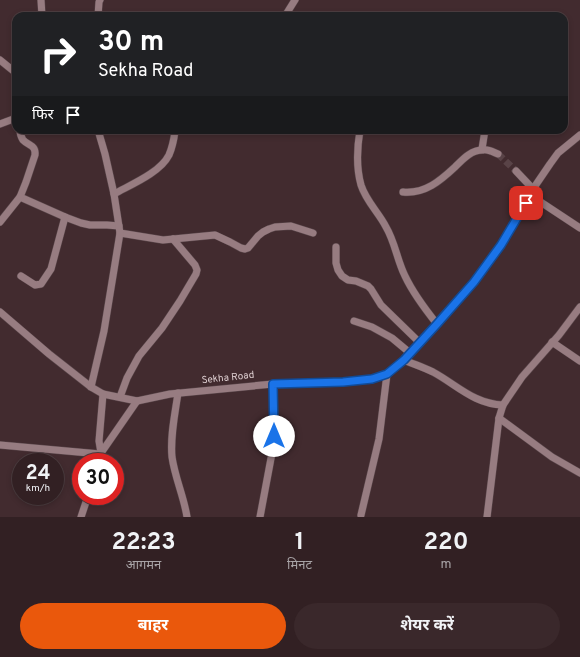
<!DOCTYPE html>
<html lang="hi">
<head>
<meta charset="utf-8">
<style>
	body { margin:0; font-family:Overpass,"Noto Sans Devanagari",sans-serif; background:#3a282b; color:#f1f3f6; height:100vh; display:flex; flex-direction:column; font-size:15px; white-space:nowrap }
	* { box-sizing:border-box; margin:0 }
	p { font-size:13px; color:#a8a3a6 }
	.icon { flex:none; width:22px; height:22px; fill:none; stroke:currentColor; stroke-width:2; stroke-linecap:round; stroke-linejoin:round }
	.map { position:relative; height:517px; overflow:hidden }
	.sheet { display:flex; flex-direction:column; background:#322023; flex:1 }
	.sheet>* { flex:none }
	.banner { position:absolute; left:12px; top:12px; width:556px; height:122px; border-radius:12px; box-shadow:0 2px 6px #0003,0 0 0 1px #4d3e41; background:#202124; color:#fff; overflow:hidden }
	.speed { position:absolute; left:12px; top:453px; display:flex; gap:8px; font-size:20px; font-weight:700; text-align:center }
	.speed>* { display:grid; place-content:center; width:52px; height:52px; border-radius:50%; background:#322023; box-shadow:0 2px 6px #0003,0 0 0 1px #4d3e41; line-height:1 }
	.speed small { font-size:10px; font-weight:400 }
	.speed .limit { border:6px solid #d22; background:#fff; color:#111 }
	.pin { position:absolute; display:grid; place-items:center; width:34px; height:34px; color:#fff; margin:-17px; border-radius:8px; box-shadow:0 2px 6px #0006 }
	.me { position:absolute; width:44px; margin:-22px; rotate:0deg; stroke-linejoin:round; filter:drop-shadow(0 0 3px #0008) }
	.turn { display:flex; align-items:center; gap:14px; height:84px; padding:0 20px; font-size:18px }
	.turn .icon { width:52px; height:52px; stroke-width:2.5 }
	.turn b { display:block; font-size:28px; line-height:34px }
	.then { display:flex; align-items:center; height:38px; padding:0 20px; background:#0003; gap:8px; font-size:15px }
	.eta { display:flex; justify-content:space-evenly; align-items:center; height:68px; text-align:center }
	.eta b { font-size:24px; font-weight:700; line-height:28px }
	.cta { display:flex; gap:8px; margin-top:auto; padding:8px 20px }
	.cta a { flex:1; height:46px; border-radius:24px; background:#ea580c; color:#fff; font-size:16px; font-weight:700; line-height:46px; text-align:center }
	.cta a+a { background:#3a282b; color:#f1f3f6 }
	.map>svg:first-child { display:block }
</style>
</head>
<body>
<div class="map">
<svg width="580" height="517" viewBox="0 0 580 517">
	<rect width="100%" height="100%" fill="#422b2f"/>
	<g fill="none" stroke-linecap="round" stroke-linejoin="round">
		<!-- minor-tunnel -->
		<polyline stroke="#594347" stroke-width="7" stroke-dasharray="7 3.5" stroke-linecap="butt" points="498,154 516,171"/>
		<defs>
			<g id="minor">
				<polyline points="41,0 42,16"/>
				<polyline points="98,16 99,2 100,0"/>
				<polyline points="285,16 295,0"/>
				<polyline points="0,60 16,73"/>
				<polyline points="0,124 16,118"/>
				<path d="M 20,130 C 20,134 21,137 23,140 C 29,146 36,145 35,155 L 26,182 L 20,197 L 65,217 L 81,223 L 90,225 L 107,225 L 119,226"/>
				<path d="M 360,130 C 357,148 356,167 361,185 C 366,201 379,213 386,227 C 395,242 397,260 405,276 C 413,293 425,309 437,324"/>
				<polyline points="482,149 485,130"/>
				<polyline points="516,171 533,189"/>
				<path d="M 403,192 C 425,194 440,181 455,167 C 463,159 471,150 483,150 C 488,149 493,152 498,154"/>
				<path d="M 114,194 C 130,185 160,173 169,155 C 172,148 174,139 175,131 L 177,130"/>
				<polyline points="530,195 580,228"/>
				<polyline points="0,222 20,197"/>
				<polyline points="120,233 163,240 215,235 230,242 241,248 245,249 248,248 258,236 263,232 269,229 275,227 291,226 313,233"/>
				<polyline points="336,247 336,263 338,270 342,276 348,280 356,281 368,286 371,289 381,305 420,343"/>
				<polyline points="21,276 35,285 41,284 51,269 65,217"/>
				<polyline points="0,312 49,354 91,387 103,394 137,401"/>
				<polyline points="354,321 372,327 392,338 410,353"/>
				<polyline points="552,342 580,361"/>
				<path d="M 404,360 C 413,364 423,367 433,372 C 457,385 474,404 503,405"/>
				<polyline points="91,387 104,331 120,233 114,194 105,154 98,130"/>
				<path d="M 178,393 C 175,414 170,436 172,457 C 175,478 184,497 187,517"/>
				<polyline points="120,397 127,378 139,356 162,328 180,301 196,274 197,270 195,265 173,239"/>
				<polyline points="499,418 552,457 580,473"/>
				<polyline points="0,445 100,454"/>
				<polyline points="101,453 99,441 103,394"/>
				<polyline points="98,462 101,453 137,401 170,394 273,384 343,382 372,379 387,374 404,360 437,324 474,282 501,245 522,210 533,189 550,164 558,153 580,135"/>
				<polyline points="361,515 379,439 387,374"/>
				<polyline points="81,517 88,496"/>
				<polyline points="260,517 272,453 274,436 273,384"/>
				<polyline points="487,517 499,418 503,405 522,377 559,335 580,307"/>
			</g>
		</defs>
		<!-- minor casing -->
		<use href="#minor" stroke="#5a474b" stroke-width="8"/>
		<!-- minor -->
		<use href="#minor" stroke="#977c81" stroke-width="7"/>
	</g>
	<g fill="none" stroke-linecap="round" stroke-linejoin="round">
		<defs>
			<polyline id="route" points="274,436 273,384 343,382 372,379 387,374 404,360 437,324 474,282 501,245 526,203"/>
		</defs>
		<!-- route casing -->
		<use href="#route" stroke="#114b97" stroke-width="10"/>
		<!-- route -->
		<use href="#route" stroke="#1a73e8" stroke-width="7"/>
	</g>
	<g text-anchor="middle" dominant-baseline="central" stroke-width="3" stroke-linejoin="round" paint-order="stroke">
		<!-- street labels -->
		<g font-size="10" fill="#dccdcf" stroke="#422b2f">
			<text transform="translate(228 378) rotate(-6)">Sekha Road</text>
		</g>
	</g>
</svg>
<div class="speed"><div>24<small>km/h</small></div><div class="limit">30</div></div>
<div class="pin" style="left:526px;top:203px;background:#d93025"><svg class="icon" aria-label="arrive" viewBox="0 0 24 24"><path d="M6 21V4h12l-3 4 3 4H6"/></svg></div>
<svg class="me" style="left:274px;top:436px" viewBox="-20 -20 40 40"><circle r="19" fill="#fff"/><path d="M0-13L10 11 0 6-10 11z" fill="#1a73e8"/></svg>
<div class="banner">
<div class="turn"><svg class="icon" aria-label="right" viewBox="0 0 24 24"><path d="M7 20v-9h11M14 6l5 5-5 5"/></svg><div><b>30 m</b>Sekha Road</div></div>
<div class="then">फिर<svg class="icon" aria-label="arrive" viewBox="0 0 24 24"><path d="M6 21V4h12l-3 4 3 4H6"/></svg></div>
</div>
</div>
<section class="sheet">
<div class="eta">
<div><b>22:23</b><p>आगमन</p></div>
<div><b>1</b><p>मिनट</p></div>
<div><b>220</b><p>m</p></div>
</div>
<div class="cta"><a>बाहर</a><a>शेयर करें</a></div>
</section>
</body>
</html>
